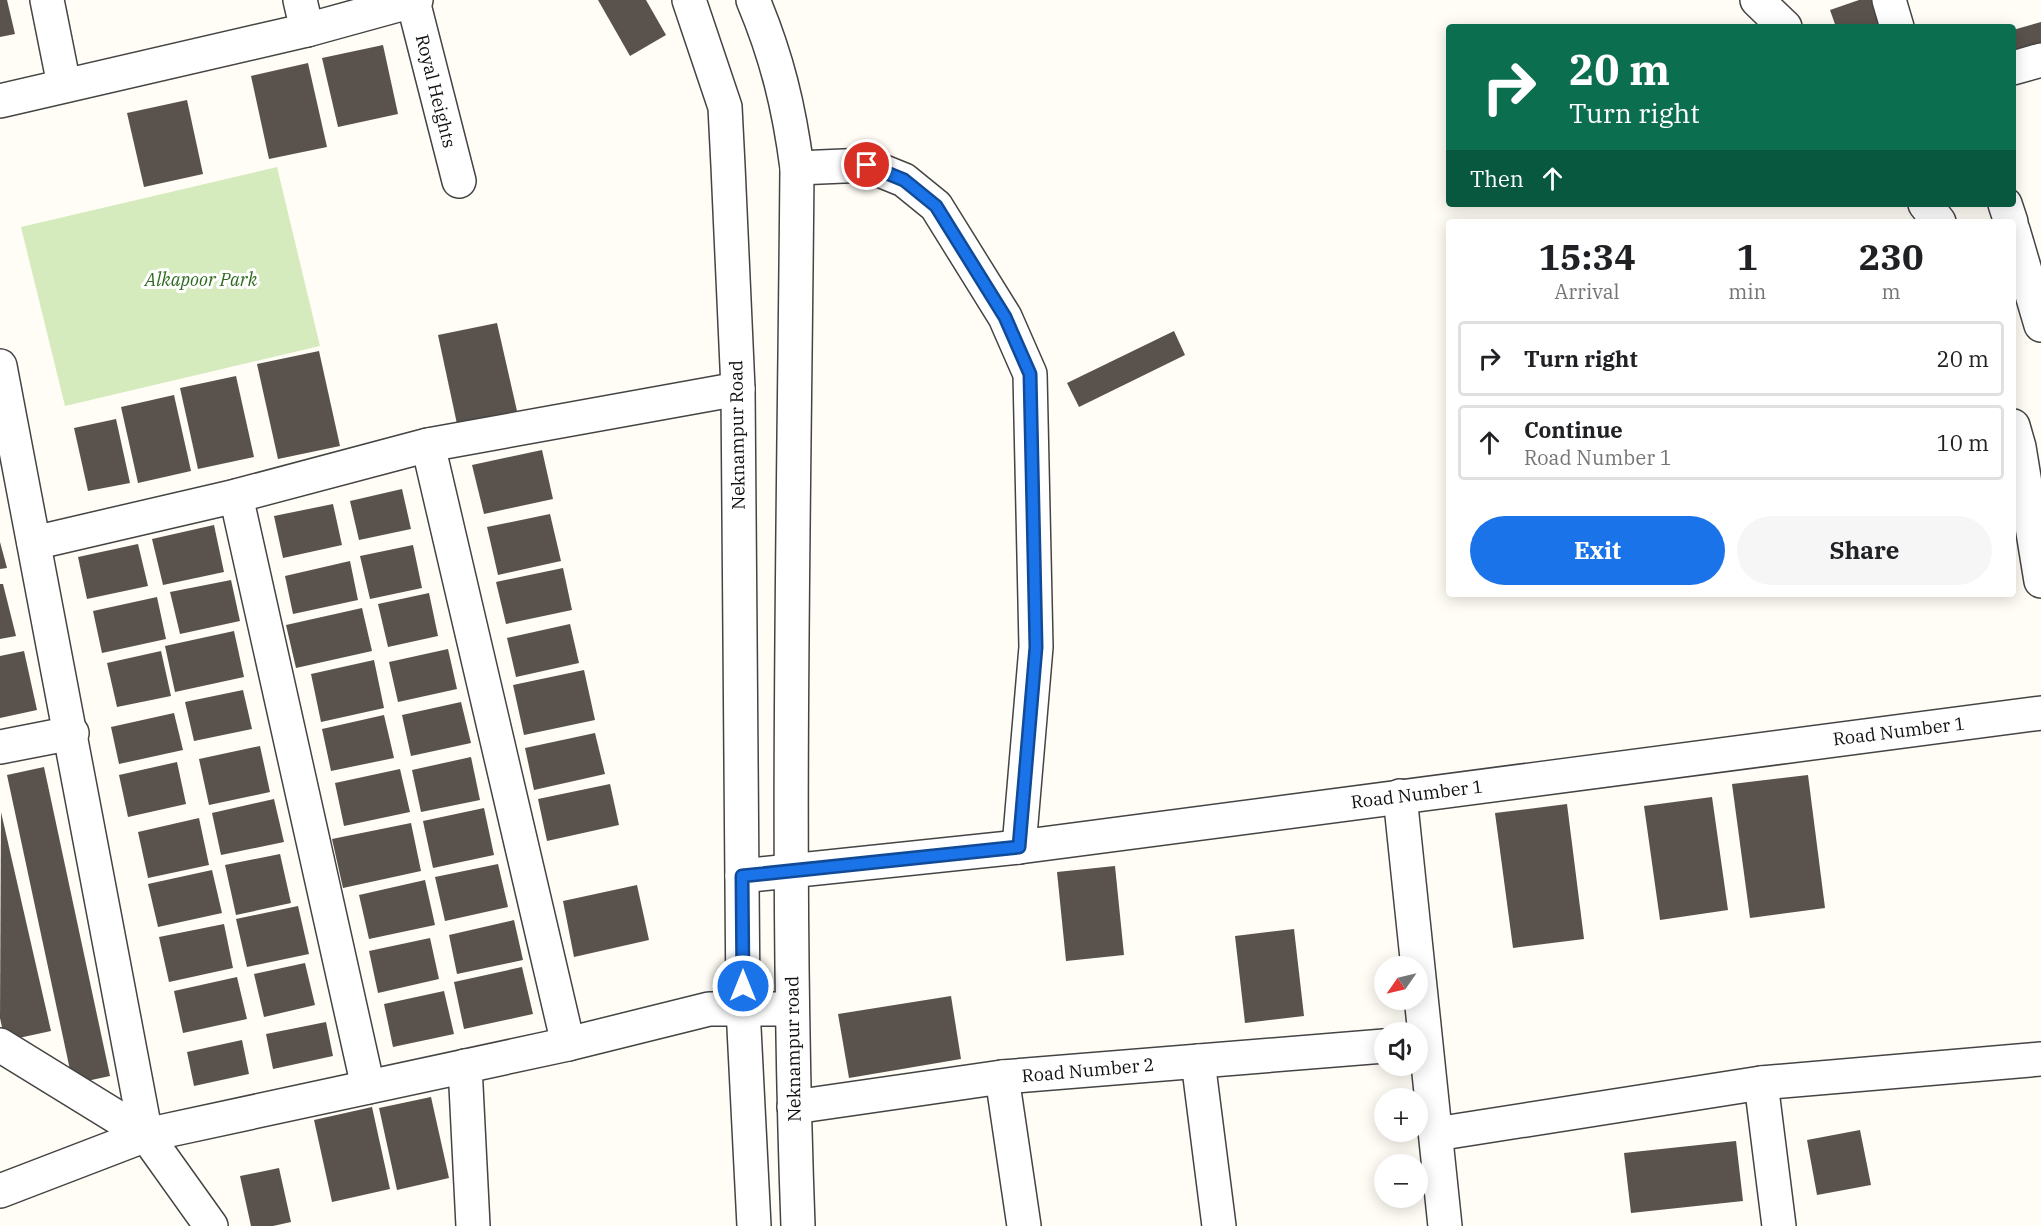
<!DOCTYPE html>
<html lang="en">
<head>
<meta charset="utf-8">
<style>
	body { margin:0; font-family:"IBM Plex Serif",serif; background:#f6f6f6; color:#202124; height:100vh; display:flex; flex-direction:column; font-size:22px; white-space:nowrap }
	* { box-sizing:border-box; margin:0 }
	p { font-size:20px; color:#757577 }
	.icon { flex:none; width:33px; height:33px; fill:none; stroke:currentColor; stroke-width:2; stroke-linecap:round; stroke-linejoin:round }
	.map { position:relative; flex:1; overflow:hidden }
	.drawer { position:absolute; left:1446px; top:219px; width:570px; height:378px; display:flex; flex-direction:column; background:#fff; border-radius:6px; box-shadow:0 3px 15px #0003 }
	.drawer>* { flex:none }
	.top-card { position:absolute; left:1446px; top:24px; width:570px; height:183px; border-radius:6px; box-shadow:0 3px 15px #0003; background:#0b6e4f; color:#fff; overflow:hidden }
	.needle { width:39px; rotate:236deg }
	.fabs { position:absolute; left:1374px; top:956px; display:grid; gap:12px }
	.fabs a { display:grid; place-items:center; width:54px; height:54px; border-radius:50%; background:#fff; box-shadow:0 3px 15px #0003; font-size:30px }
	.pin { position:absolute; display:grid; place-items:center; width:51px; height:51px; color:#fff; margin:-26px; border:3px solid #fff; border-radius:50%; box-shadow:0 2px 6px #0007 }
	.me { position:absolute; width:66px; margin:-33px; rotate:0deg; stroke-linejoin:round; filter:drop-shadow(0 0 4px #0008) }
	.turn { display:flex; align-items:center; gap:21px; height:126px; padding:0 24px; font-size:27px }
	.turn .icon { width:78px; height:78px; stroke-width:2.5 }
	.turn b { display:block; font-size:42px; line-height:51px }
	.then { display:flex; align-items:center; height:57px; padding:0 24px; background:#0003; gap:12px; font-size:22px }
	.eta { display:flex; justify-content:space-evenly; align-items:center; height:102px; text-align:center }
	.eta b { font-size:36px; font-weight:700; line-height:42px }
	.action { display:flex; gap:12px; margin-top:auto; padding:12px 24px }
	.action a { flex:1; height:69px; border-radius:36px; background:#1a73e8; color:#fff; font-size:24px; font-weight:700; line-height:69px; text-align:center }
	.action a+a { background:#f6f6f6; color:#202124 }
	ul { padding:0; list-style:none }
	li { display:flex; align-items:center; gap:18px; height:75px; margin:0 12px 9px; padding:0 12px; border:3px solid #e0e0e0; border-radius:6px }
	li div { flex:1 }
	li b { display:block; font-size:22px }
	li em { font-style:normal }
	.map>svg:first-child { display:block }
</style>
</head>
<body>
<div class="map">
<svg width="2041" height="1226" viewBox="0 0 2041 1226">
	<rect width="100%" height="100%" fill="#fffdf5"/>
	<!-- green -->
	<polygon fill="#d5ebbd" points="277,167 320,346 65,406 21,227"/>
	<!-- building -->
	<g fill="#5a524d">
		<polygon points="0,0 7,0 15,34 0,37"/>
		<polygon points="598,0 646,0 666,35 630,56"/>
		<polygon points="1859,0 1884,0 1894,27 1836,27 1830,10"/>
		<polygon points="2041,22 2041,47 2013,55 2013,30"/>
		<polygon points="383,45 398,114 338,127 322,58"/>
		<polygon points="308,63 327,147 269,159 251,76"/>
		<polygon points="187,100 203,174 144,187 127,113"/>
		<polygon points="497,323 517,411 457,424 438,335"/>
		<polygon points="1174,331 1185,355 1079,407 1067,383"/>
		<polygon points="319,351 340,446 278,459 257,364"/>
		<polygon points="236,376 254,457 198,469 180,388"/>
		<polygon points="174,395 191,471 138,483 121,407"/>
		<polygon points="116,419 130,483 88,491 74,428"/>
		<polygon points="542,450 553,499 484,514 472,465"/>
		<polygon points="402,489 411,529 359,540 350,501"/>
		<polygon points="333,504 342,545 283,558 274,516"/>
		<polygon points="550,514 561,561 498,575 487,527"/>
		<polygon points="214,525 224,572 163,585 152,539"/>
		<polygon points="0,542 7,568 0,569"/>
		<polygon points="138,544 148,586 87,599 78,557"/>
		<polygon points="413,545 422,588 370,599 360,556"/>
		<polygon points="350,561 358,600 293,614 285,576"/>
		<polygon points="563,568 572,610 506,624 496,582"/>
		<polygon points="231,580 240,621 180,634 170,592"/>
		<polygon points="0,584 3,584 16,636 0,639"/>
		<polygon points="429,593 438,636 388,647 378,604"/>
		<polygon points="157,597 166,639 102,653 93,611"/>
		<polygon points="362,608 372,651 296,668 286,625"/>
		<polygon points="570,624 579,663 516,677 507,638"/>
		<polygon points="234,631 244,677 175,692 165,646"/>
		<polygon points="448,649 457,689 398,702 389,662"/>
		<polygon points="24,651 37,710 0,718 0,656"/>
		<polygon points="161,651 171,696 117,707 107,663"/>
		<polygon points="374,660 384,708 321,722 311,674"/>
		<polygon points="584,670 595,720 524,735 513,685"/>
		<polygon points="243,690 252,729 194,741 185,702"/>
		<polygon points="461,702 471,743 411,756 402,715"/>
		<polygon points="174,713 183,750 119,764 111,727"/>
		<polygon points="384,715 394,758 331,771 322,729"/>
		<polygon points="595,733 605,774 534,790 525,748"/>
		<polygon points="260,746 270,792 209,805 199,759"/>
		<polygon points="471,757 480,800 421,812 412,770"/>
		<polygon points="177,762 186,804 128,817 119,775"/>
		<polygon points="44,767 110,1076 73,1084 7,775"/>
		<polygon points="400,769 410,812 344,826 335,783"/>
		<polygon points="1808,775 1825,908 1750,918 1732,784"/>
		<polygon points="610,784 619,825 547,841 538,799"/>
		<polygon points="1712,797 1728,910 1660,920 1644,806"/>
		<polygon points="274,799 284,842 221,855 212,813"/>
		<polygon points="1567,804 1584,939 1513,948 1495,813"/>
		<polygon points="484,808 494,855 433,868 423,821"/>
		<polygon points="1,812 51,1031 5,1041 0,1018"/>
		<polygon points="199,818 209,865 148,878 138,832"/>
		<polygon points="411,823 421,871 343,888 332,839"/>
		<polygon points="280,854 291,903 236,915 225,865"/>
		<polygon points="498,864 508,907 445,921 435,877"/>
		<polygon points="1115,866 1124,955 1066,961 1057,872"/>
		<polygon points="212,870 222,913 158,927 148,884"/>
		<polygon points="425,880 435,925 369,939 359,895"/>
		<polygon points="637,885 649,940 574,957 563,901"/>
		<polygon points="298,906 309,954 247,967 236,919"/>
		<polygon points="514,920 523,960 457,974 449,935"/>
		<polygon points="224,924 233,968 169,982 159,937"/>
		<polygon points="1294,929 1304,1016 1245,1023 1235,936"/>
		<polygon points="430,938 439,979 378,993 369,951"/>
		<polygon points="305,963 315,1005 264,1017 254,974"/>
		<polygon points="522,967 533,1014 464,1029 454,982"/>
		<polygon points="237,977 247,1019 183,1033 174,991"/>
		<polygon points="444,991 454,1034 393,1047 384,1004"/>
		<polygon points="951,996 961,1059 849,1078 838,1014"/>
		<polygon points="326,1022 333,1056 273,1069 266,1034"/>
		<polygon points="242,1040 249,1074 194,1086 187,1052"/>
		<polygon points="431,1097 449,1178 397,1190 379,1108"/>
		<polygon points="372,1107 390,1189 332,1202 314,1120"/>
		<polygon points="1860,1130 1871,1185 1817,1195 1807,1140"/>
		<polygon points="1736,1141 1743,1201 1631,1213 1624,1153"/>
		<polygon points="279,1168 291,1222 273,1226 251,1226 240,1176"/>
	</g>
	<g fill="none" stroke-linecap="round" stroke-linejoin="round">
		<defs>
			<g id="minor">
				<polyline points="47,0 64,85"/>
				<polyline points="300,0 307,30"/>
				<polyline points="689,0 725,107 728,166 738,389 743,1008 754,1226"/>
				<path d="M 753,0 C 777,57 789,107 797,168 C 794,521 785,874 798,1226"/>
				<polyline points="1757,0 1785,27"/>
				<polyline points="1889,0 1897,27"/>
				<polyline points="413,1 459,181"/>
				<polyline points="2013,68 2041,60"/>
				<polyline points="0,101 307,30 416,0"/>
				<polyline points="797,168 867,165 904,180 936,206 1005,317 1030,374 1036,647 1019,847"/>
				<polyline points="1925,204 1939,222"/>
				<polyline points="2005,204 2011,222"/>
				<polyline points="2013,230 2041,325"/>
				<polyline points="0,366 146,1135"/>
				<polyline points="2013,426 2019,447 2041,581"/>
				<polyline points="428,445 568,1044"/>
				<polyline points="236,496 368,1087"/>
				<polyline points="34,543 236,496 428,445 738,389"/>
				<polyline points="0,747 72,733"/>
				<polyline points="1400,796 1445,1226"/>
				<polyline points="742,876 1019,847 2041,713"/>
				<polyline points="0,1045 146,1135 211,1226"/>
				<polyline points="1198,1061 1219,1226"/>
				<polyline points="465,1066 473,1226"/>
				<polyline points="1002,1077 1024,1226"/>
				<polyline points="1761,1083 1779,1226"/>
				<polyline points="794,1107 1002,1077 1384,1046"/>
				<polyline points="1436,1134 1761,1083 2041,1059"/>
				<polyline points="0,1191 146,1135 568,1044 709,1009 792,1009"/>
			</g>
		</defs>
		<!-- minor casing -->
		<use href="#minor" stroke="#444" stroke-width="36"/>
		<!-- minor -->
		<use href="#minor" stroke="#fff" stroke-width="33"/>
	</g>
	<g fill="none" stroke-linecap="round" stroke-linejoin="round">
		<defs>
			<polyline id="route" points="743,986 742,876 1019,847 1036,647 1030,374 1005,317 936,206 904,180 867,165"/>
		</defs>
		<!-- route casing -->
		<use href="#route" stroke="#114b97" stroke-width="15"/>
		<!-- route -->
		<use href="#route" stroke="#1a73e8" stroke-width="10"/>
	</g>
	<g text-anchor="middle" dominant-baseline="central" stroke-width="6" stroke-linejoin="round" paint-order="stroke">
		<!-- street labels -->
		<g font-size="18" fill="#111" stroke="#fff">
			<text transform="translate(436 91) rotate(76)">Royal Heights</text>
			<text transform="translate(737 435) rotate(-91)">Neknampur Road</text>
			<text transform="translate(1899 731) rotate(-7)">Road Number 1</text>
			<text transform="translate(1417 794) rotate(-7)">Road Number 1</text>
			<text transform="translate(793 1049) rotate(-91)">Neknampur road</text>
			<text transform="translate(1088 1070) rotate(-5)">Road Number 2</text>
		</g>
		<!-- park labels -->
		<g font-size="18" font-style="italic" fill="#2f6b1f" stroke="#fff">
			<text x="201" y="279">Alkapoor Park</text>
		</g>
	</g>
</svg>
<div class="fabs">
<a><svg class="needle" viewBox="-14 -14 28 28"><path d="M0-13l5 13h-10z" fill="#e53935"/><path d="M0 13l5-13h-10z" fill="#757577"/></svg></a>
<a><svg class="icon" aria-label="sound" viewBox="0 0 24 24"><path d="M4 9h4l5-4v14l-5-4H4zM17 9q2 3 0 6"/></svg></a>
<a>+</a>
<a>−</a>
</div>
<div class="pin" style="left:867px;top:165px;background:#d93025"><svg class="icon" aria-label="arrive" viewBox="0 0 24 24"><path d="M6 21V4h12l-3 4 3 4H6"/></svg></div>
<svg class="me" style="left:743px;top:986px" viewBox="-20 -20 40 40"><circle r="17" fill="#1a73e8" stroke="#fff" stroke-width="3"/><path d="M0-11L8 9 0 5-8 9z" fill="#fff"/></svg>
<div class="top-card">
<div class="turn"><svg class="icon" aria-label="right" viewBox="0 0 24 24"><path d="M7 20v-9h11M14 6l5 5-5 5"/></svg><div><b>20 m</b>Turn right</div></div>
<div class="then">Then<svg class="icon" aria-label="ahead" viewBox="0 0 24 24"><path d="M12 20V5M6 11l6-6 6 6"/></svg></div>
</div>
<section class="drawer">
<div class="eta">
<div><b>15:34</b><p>Arrival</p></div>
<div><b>1</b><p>min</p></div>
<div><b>230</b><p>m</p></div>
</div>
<ul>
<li><svg class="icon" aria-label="right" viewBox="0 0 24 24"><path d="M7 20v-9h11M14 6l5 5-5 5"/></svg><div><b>Turn right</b></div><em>20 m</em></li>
<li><svg class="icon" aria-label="ahead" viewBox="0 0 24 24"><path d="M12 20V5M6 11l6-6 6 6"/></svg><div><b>Continue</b><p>Road Number 1</p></div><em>10 m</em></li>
</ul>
<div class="action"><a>Exit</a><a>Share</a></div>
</section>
</div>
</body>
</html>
